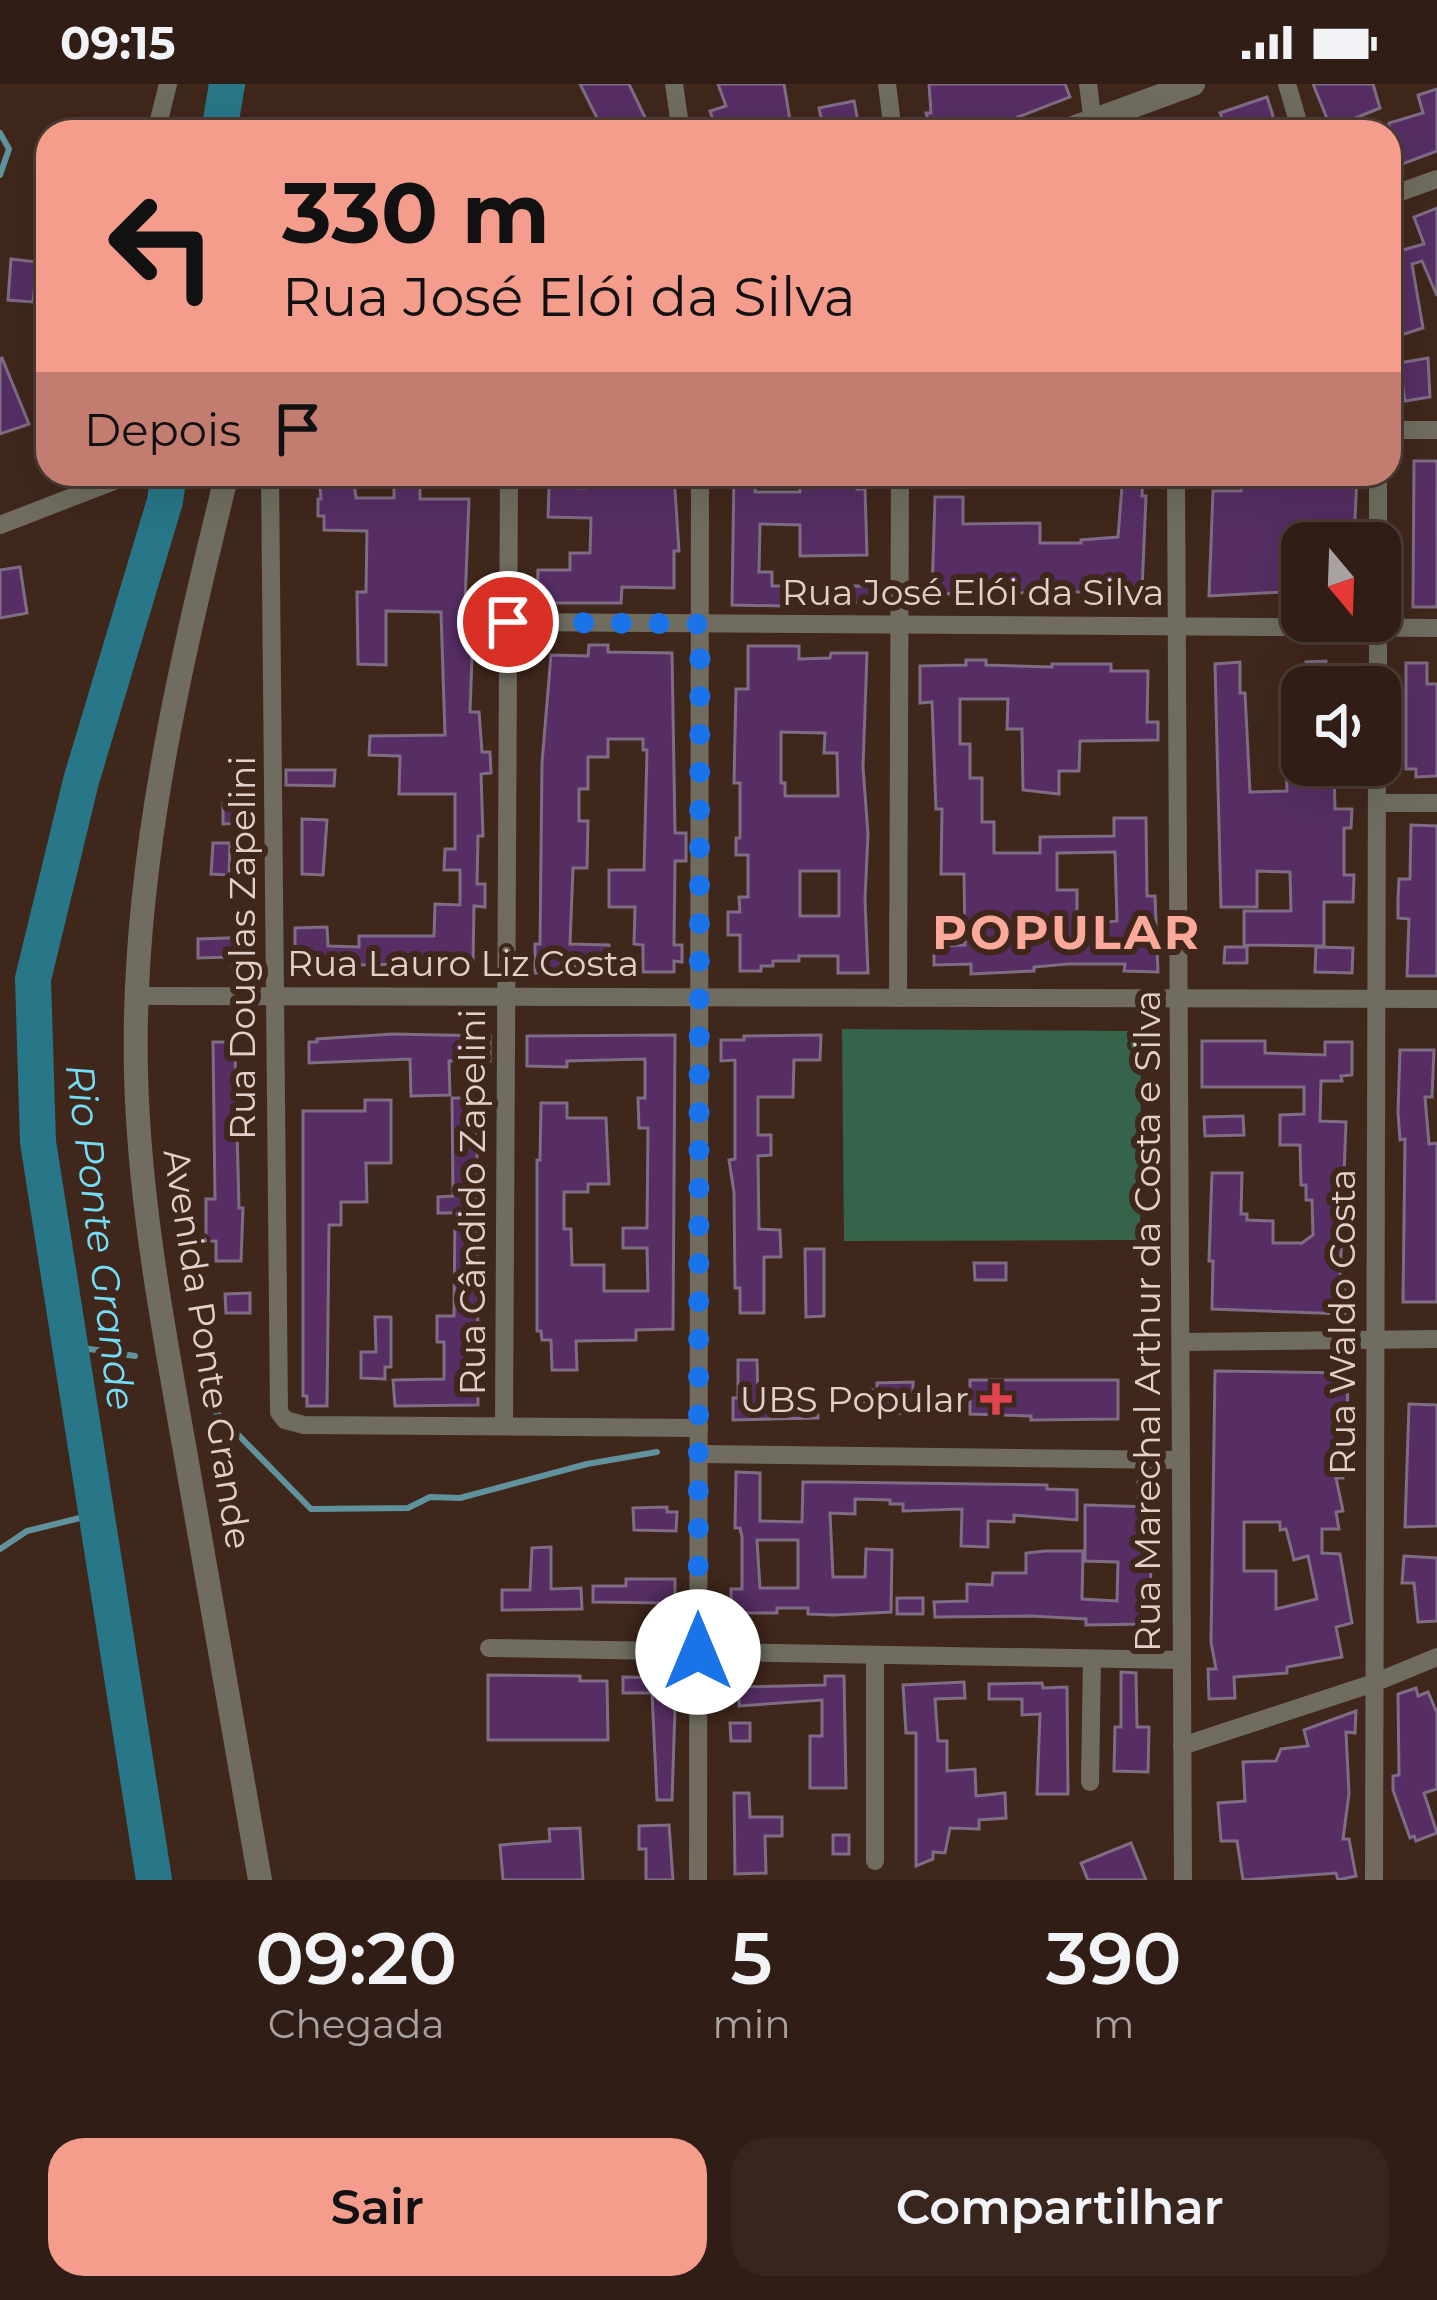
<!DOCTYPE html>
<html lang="pt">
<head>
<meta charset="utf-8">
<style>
	body { margin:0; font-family:Montserrat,sans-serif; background:#38261e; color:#f1f3f6; height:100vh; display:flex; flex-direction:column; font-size:45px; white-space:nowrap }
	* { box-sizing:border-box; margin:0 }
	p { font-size:39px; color:#a8a2a0 }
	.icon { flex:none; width:66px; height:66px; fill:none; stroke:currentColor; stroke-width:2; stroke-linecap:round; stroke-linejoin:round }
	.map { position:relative; height:1796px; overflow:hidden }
	.details { display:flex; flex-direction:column; background:#301d15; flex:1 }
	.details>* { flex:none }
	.banner { position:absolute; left:36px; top:36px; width:1365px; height:366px; border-radius:36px; box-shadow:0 12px 48px #0002,0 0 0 3px #4b3b34; background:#f49d8d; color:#111; overflow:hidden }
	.needle { width:78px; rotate:161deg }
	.fabs { position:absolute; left:1281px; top:438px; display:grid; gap:24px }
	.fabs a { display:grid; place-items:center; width:120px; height:120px; border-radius:24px; background:#301d15; box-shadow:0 12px 48px #0002,0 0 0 3px #4b3b34; font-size:60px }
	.pin { position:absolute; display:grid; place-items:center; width:102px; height:102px; color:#fff; margin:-51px; border:6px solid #fff; border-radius:50%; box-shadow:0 3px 12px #0007 }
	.me { position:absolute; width:132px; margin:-66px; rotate:0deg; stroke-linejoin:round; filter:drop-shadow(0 0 9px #0008) }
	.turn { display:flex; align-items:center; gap:42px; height:252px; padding:0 48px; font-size:54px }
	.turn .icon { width:156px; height:156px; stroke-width:2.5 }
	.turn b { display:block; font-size:84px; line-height:102px }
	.then { display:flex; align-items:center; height:114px; padding:0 48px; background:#0003; gap:24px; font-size:45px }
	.eta { display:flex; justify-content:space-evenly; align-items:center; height:204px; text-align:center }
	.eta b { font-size:72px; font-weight:600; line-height:84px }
	.action { display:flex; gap:24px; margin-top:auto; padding:24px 48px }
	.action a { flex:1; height:138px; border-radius:36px; background:#f49d8d; color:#111; font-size:48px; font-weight:600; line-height:138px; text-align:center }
	.action a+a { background:#38261e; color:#f1f3f6 }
	.status { display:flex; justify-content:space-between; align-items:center; height:84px; padding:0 60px; background:#301d15; direction:ltr }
	.status svg { height:33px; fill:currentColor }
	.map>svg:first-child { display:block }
</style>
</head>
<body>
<div class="status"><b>09:15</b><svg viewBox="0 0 49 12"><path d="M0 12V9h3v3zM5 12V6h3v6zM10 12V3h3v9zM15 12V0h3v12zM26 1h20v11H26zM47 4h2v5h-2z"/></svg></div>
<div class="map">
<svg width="1437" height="1796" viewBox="0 0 1437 1796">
	<rect width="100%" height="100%" fill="#40271c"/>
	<!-- green -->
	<polygon fill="#35634c" points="842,945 1141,947 1140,1156 844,1157"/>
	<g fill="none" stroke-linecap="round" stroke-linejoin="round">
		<!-- stream -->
		<g stroke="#5f929c" stroke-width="6">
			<polyline points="0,49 9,65 0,91"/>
			<polyline points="70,1262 135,1272"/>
			<polyline points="208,1320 311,1425 408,1424 430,1413 460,1414 587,1380 657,1368"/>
			<polyline points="0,1465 27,1447 84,1433 95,1422"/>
		</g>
		<!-- river -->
		<g stroke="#277788" stroke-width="36">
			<polyline points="219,48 227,0"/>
			<polyline points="154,1796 38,1058 33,895 81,697 165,417 169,390"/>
		</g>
	</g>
	<!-- building -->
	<g fill="#562e64" stroke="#7e6d85" stroke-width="3" fill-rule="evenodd">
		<polygon points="580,0 629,0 652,48 604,48"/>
		<polygon points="718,0 784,0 790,36 751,48 717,48 710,27 726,22"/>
		<polygon points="929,0 1065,0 1070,13 995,42 996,48 931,48 926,29 931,29"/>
		<polygon points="1313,0 1373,0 1380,24 1331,44"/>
		<polygon points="1437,5 1437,67 1389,85 1389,39 1423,29 1418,11"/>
		<polygon points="1267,13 1278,48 1191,48 1191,42 1222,34 1220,29"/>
		<polygon points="854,17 859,43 824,48 819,24"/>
		<polygon points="1437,124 1437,212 1422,177 1412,180 1423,244 1395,253 1389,234 1389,170 1424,160 1414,133"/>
		<polygon points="11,175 37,178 33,218 8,216"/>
		<polygon points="2,274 29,340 0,350 0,275"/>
		<polygon points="1428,274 1430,313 1405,317 1399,279"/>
		<polygon points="1414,377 1437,377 1437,523 1413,523"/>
		<polygon points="319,390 353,390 356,414 394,414 394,390 420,390 420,415 469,415 464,546 473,546 470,628 479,628 482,668 490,668 491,689 481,690 483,752 478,752 477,800 485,800 485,823 474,822 473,879 295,882 295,844 327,843 328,862 359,863 359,852 434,852 435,820 460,821 460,786 444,786 445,765 455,765 455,710 399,710 400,672 369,671 370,652 445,651 441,528 386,527 386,581 358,580 357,508 366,508 367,447 324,446 324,432 318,432 318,415 321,415"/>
		<polygon points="585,390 674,390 679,467 674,467 674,504 622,503 621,519 537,519 538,486 570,486 570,469 590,469 591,434 548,433 549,403 585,404"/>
		<polygon points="734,390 756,390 755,408 800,408 800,395 857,390 857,405 865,405 867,471 800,472 800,441 760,440 759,488 772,488 772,502 783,502 783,522 732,521"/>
		<polygon points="1123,390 1143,390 1142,412 1146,412 1142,507 932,510 935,413 963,413 963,440 1040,439 1040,459 1081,459 1081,456 1118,453"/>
		<polygon points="1241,390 1357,390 1354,458 1302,459 1302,507 1209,512 1213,407 1241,407"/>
		<polygon points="20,483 27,529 0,534 0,486"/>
		<rect x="831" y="502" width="55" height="16"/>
		<polygon points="589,561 608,561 608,568 672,569 675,749 686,749 686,777 675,777 674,861 682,861 682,878 674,877 674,888 643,888 643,861 634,860 635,823 609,823 609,786 644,786 647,666 643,666 643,655 608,655 608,673 588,673 588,705 579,705 579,737 588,737 587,784 573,784 570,860 609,861 609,882 564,882 564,889 535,889 535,860 540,860 542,679 551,571 588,572"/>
		<path d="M 748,562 L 799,562 L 799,575 L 830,574 L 831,569 L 867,569 L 863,683 L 868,750 L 865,815 L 868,889 L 838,889 L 838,872 L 799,872 L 799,877 L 773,877 L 773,882 L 761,882 L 761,887 L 740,887 L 740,851 L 728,851 L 728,828 L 740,828 L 739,813 L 748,813 L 748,771 L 736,771 L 736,754 L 740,754 L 740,699 L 734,699 L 736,605 L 748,605 ZM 781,648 L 825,649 L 824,669 L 837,669 L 838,712 L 785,712 L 785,699 L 781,699 ZM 800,787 L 839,787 L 839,832 L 800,832 Z"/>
		<path d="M 966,576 L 986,576 L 986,581 L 1052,583 L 1052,580 L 1111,580 L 1111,587 L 1148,587 L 1147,638 L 1158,638 L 1158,656 L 1080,657 L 1079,687 L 1059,687 L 1059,710 L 1023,706 L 1022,645 L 1007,645 L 1008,615 L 960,615 L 960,660 L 970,660 L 970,694 L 982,694 L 982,738 L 994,738 L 994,769 L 1040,769 L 1040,753 L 1114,752 L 1114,734 L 1146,734 L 1147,812 L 1155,812 L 1158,888 L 1124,887 L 1125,880 L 1068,880 L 1034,883 L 1034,887 L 971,890 L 971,880 L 934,881 L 934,862 L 965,861 L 964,790 L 941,790 L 942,725 L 936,725 L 932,618 L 920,619 L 920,582 L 966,581 ZM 1115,768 L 1117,837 L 1077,841 L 1077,806 L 1057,806 L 1057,769 Z"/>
		<polygon points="1326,577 1326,583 1348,583 1354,588 1354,603 1306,601 1306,578"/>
		<polygon points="1240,578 1240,609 1245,609 1250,708 1287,707 1286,678 1302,678 1303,686 1334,686 1335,725 1352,725 1351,744 1344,744 1344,791 1354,791 1353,818 1324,818 1324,862 1244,861 1244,827 1291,827 1290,788 1257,787 1257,823 1221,823 1215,580"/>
		<polygon points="1406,579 1427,579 1427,600 1437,600 1437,692 1416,693 1416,685 1406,685"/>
		<polygon points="286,686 335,686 334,702 286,701"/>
		<polygon points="223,719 244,719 243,739 223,740"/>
		<polygon points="302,735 327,736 323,791 302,790"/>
		<polygon points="1411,741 1437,742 1437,892 1407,892 1409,835 1398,834 1398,814 1399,795 1410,795"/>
		<polygon points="213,759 230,759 229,791 211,790"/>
		<polygon points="255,853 255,884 232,884 232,873 198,874 198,855"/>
		<polygon points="1225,863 1247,863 1247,879 1224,879"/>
		<polygon points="1316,863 1353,864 1352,889 1315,888"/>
		<polygon points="393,950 490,952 490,977 449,977 450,1011 411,1012 410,975 309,979 309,958 317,958 317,955"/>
		<polygon points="675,951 673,1245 636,1246 636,1256 576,1257 577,1286 552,1286 551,1256 542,1256 541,1247 537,1247 537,1076 540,1076 541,1019 567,1019 567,1034 606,1034 609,1100 588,1100 588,1108 564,1108 564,1145 571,1145 572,1181 604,1181 604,1207 648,1207 647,1164 623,1164 623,1144 647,1144 648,1044 639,1044 638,1014 645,1014 645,975 567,977 567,983 527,982 527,952"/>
		<polygon points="821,951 820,976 794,976 793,1013 758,1013 758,1051 771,1051 771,1071 758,1072 759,1145 780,1146 781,1173 764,1173 764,1229 740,1229 740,1204 735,1204 734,1108 729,1076 735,1075 735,976 721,977 721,956 744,956 744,952"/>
		<polygon points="1202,957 1265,957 1265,969 1325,971 1325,958 1352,958 1352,991 1341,992 1342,997 1321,997 1320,1037 1346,1038 1340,1196 1345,1196 1345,1230 1212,1225 1213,1177 1209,1177 1212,1089 1242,1089 1241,1130 1247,1130 1247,1136 1273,1137 1273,1159 1302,1159 1313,1151 1312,1116 1306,1116 1306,1101 1301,1101 1300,1061 1280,1061 1280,1031 1304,1030 1304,1003 1202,1003"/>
		<polygon points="213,958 233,958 235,967 239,1124 243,1124 241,1177 216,1177 216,1157 206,1157 206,1115 215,1115"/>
		<polygon points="1400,966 1434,966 1432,1013 1425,1013 1429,1060 1437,1059 1437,1218 1403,1218 1405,1055 1400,1056 1398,1028"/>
		<polygon points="452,1014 472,1014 473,1031 477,1031 478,1321 395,1322 393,1296 444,1295 444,1258 437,1258 437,1232 454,1232 455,1129 438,1129 438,1113 453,1112"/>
		<polygon points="365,1016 391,1016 391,1079 366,1079 367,1118 341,1118 341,1141 329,1141 327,1322 307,1322 307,1312 303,1312 303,1027 365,1027"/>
		<polygon points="1243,1032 1244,1051 1205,1052 1204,1033"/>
		<polygon points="805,1165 824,1165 824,1232 806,1233"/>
		<polygon points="974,1179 1006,1179 1006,1196 975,1196"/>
		<polygon points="250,1209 250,1229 226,1229 225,1210"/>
		<polygon points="375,1233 391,1233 391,1283 385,1283 385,1295 361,1294 361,1268 376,1268"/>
		<polygon points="738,1276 757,1276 758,1314 817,1315 818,1334 733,1336 733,1314 738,1314"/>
		<path d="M 1215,1287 L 1348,1289 L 1347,1350 L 1338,1350 L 1343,1394 L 1336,1394 L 1343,1427 L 1336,1428 L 1339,1445 L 1322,1445 L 1322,1469 L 1340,1470 L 1352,1539 L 1336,1543 L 1342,1573 L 1287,1583 L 1287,1589 L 1234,1593 L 1235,1614 L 1209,1615 L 1208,1585 L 1216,1585 L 1211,1558 ZM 1244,1438 L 1280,1438 L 1280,1446 L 1286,1445 L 1294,1476 L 1308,1472 L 1317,1515 L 1276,1525 L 1276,1487 L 1244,1487 Z"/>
		<polygon points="970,1296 1118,1296 1118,1335 1031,1336 1031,1332 970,1330"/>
		<polygon points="913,1298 913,1329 865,1330 865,1306 877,1306 877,1299"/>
		<polygon points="1409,1320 1437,1321 1437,1442 1405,1443"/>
		<path d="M 736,1388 L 760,1389 L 760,1437 L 802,1438 L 803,1398 L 829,1398 L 1047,1401 L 1047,1405 L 1077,1406 L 1077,1436 L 1014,1431 L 1014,1438 L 988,1437 L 988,1463 L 961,1462 L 962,1425 L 903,1427 L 903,1420 L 890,1420 L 890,1416 L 855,1415 L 855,1430 L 830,1429 L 833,1493 L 865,1493 L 866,1465 L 892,1466 L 891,1528 L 834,1531 L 808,1530 L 808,1524 L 777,1524 L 777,1529 L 731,1529 L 731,1505 L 742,1505 L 742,1453 L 740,1444 L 735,1444 ZM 757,1456 L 798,1456 L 798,1504 L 760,1504 Z"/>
		<polygon points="1138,1398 1154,1398 1153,1417 1138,1417"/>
		<polygon points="1085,1421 1153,1423 1149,1540 1086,1541 1086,1535 1030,1532 935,1533 934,1518 967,1517 967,1500 992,1501 993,1489 1026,1489 1026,1469 1045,1467 1083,1467 1082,1515 1117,1517 1118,1478 1085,1477"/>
		<polygon points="667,1423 667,1428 677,1428 676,1447 634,1446 633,1424"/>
		<polygon points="551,1463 551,1505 581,1504 582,1525 502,1526 502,1506 530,1506 532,1464"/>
		<polygon points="1404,1472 1437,1474 1437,1537 1418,1538 1414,1499 1402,1499"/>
		<polygon points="626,1495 675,1495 675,1515 666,1515 666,1519 593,1518 593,1502 626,1502"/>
		<rect x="897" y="1514" width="26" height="16"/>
		<polygon points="1121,1588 1136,1589 1137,1643 1149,1643 1148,1688 1114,1687 1115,1643 1121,1643"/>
		<polygon points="488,1591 580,1592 580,1597 607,1597 608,1656 488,1656"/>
		<polygon points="825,1592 844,1592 846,1704 810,1704 810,1652 822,1652 822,1616 739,1622 739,1603 825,1601"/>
		<polygon points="623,1593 676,1594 672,1716 657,1716 652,1609 623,1609"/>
		<polygon points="964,1598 965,1614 935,1615 938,1657 947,1657 947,1687 975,1685 976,1712 1005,1709 1006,1734 979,1736 979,1745 950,1744 945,1769 933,1768 933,1775 916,1782 916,1649 906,1649 903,1601"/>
		<polygon points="1042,1599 1043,1604 1067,1603 1068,1710 1037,1710 1040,1630 1022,1631 1022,1615 989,1615 989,1600"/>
		<polygon points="1416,1604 1418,1612 1428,1608 1437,1629 1437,1705 1424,1709 1437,1749 1416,1757 1414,1752 1410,1754 1393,1706 1393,1692 1399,1691 1398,1610"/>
		<polygon points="1356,1627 1355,1649 1346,1648 1349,1710 1343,1755 1349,1755 1356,1792 1338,1796 1336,1789 1243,1796 1237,1757 1221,1757 1218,1719 1245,1717 1243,1678 1276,1677 1281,1665 1308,1662 1304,1646"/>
		<polygon points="730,1639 750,1639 750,1657 731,1657"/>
		<polygon points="734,1709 749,1709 750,1733 782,1733 782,1752 765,1752 766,1789 735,1790"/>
		<polygon points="669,1741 673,1796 646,1796 646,1765 639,1765 639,1742"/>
		<polygon points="580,1744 583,1796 503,1796 500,1761 550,1757 549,1745"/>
		<rect x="833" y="1751" width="16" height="19"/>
		<polygon points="1131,1759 1146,1796 1088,1796 1081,1779"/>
	</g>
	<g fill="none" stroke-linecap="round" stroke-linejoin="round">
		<!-- minor -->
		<g stroke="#706d60" stroke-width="18">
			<polyline points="674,0 681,48"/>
			<polyline points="887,0 893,48"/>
			<polyline points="1088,0 1094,48"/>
			<polyline points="1287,0 1301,48"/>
			<polyline points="156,48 168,0"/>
			<polyline points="1389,112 1437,95"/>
			<polyline points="1389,346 1437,346"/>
			<polyline points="270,390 279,1328 285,1336 304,1341 699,1344"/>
			<polyline points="1176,390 1183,1796"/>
			<polyline points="0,441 132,390"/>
			<polyline points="1378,459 1378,390"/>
			<polyline points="509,538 1437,544"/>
			<polyline points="1378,603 1378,537"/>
			<polyline points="1377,719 1437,719"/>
			<polyline points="136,912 1437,915"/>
			<polyline points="898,914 900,390"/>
			<polyline points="1181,1258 1437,1255"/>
			<polyline points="504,1342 509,390"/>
			<polyline points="699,1370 1181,1376"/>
			<polyline points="489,1564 1182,1576"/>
			<polyline points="1182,1662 1374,1599 1437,1573"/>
			<polyline points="1090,1698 1092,1575"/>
			<polyline points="875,1777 875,1571"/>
			<polyline points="698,1796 700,390"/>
			<polyline points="1374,1796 1377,681"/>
		</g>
		<!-- tertiary -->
		<g stroke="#706d60" stroke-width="24">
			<polyline points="1062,48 1193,0"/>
			<path d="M 227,390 C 179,585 131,787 136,989 C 139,1117 163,1242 185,1367 C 210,1510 235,1653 260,1796"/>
		</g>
	</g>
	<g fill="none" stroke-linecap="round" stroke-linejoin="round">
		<!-- route -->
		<polyline stroke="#1a73e8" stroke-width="21" stroke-dasharray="0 37.8" points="508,538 700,540 698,1568"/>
	</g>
	<!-- markers -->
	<path fill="#e0444e" stroke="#40271c" stroke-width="4.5" d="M990 1297h12v12h12v12h-12v12h-12v-12h-12v-12h12z"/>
	<g text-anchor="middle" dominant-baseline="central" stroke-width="12" stroke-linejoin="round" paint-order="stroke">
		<!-- street labels -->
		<g font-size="36" fill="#e1d0c9" stroke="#40271c">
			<text x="973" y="508">Rua José Elói da Silva</text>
			<text transform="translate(242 864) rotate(-90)">Rua Douglas Zapelini</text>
			<text x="463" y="879">Rua Lauro Liz Costa</text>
			<text transform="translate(472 1118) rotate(-90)">Rua Cândido Zapelini</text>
			<text transform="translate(1147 1237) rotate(-90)">Rua Marechal Arthur da Costa e Silva</text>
			<text transform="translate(1342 1238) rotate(-90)">Rua Waldo Costa</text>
			<text transform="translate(208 1265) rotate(81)">Avenida Ponte Grande</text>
		</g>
		<!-- poi labels -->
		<g font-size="36" fill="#e1d0c9" stroke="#40271c" text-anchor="end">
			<text x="969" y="1315">UBS Popular</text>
		</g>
		<!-- water labels -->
		<g font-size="39" font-style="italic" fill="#73ddf6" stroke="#40271c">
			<text transform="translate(101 1153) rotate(83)">Rio Ponte Grande</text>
		</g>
		<!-- district labels -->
		<g font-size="48" font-weight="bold" letter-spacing="3" fill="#fba99a" stroke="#40271c">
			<text x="1067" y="848">POPULAR</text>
		</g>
	</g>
</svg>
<div class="fabs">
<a><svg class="needle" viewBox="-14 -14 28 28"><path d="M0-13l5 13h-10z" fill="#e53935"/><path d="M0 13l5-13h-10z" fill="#a8a2a0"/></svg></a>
<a><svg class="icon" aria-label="sound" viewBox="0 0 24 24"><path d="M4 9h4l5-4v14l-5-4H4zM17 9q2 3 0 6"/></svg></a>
</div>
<div class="pin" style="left:508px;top:538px;background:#d93025"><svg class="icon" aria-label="arrive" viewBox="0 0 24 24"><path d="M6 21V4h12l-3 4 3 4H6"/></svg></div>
<svg class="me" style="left:698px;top:1568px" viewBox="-20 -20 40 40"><circle r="19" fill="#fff"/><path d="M0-13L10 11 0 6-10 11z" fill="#1a73e8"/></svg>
<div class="banner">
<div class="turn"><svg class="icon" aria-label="left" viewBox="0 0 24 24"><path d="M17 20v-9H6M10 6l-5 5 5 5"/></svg><div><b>330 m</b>Rua José Elói da Silva</div></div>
<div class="then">Depois<svg class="icon" aria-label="arrive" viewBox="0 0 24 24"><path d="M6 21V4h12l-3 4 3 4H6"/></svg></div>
</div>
</div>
<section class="details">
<div class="eta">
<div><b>09:20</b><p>Chegada</p></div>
<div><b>5</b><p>min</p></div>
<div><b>390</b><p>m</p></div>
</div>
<div class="action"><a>Sair</a><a>Compartilhar</a></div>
</section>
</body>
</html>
